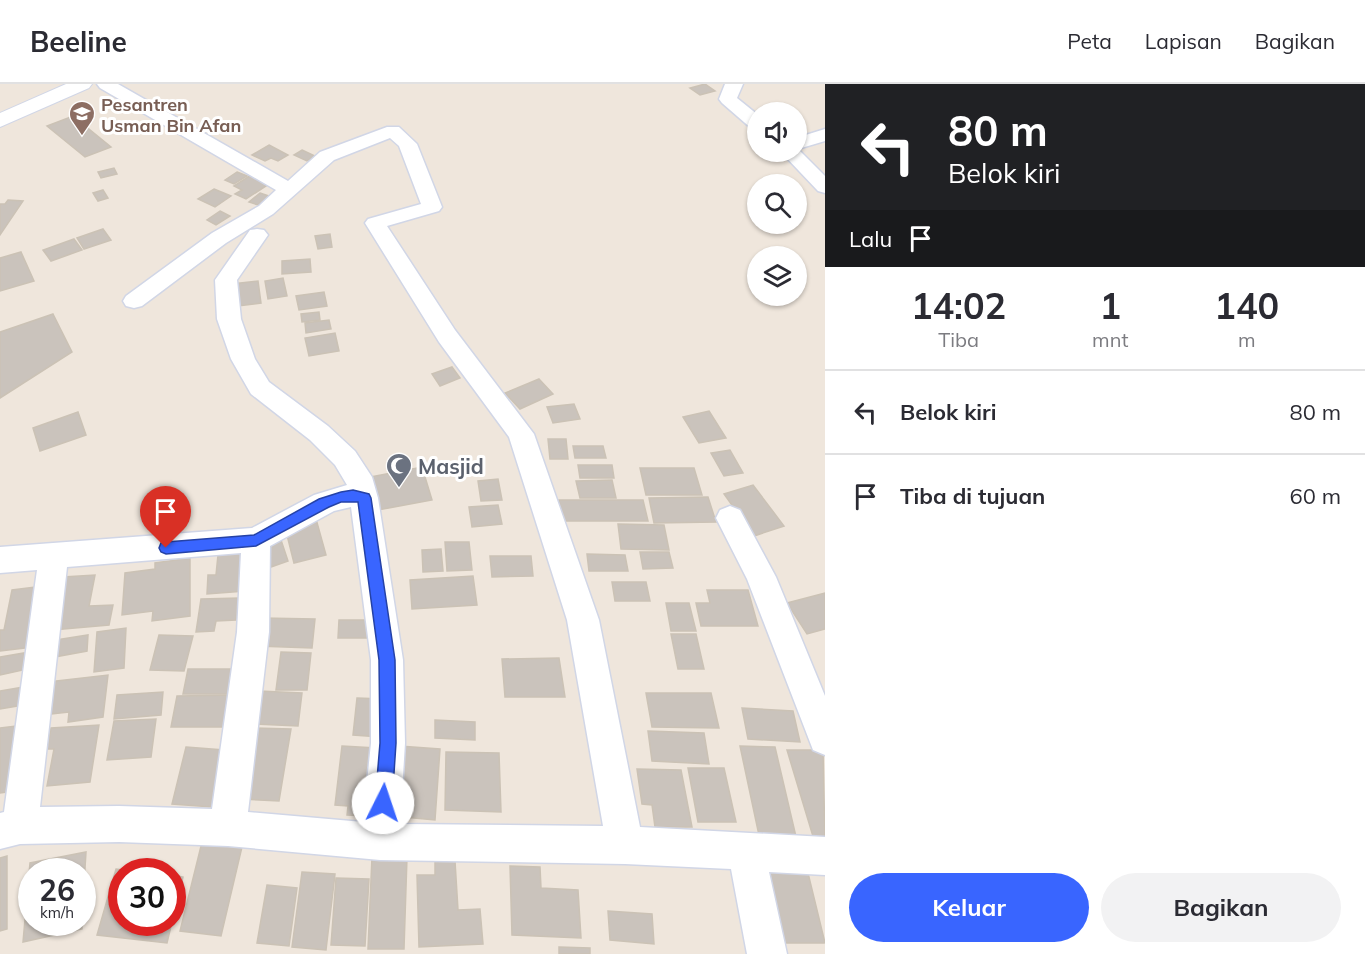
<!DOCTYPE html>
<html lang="id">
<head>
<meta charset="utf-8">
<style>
	body { margin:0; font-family:Mulish,sans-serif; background:#f2f2f3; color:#2b2b33; height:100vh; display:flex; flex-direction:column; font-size:22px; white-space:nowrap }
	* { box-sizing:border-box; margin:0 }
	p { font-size:20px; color:#7c7c81 }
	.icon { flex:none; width:33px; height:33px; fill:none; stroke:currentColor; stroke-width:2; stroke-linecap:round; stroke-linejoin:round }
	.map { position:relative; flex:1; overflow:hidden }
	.details { display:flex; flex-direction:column; background:#fff; width:540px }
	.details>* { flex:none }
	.hud { background:#202124; color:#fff; overflow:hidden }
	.buttons { position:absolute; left:747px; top:18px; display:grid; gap:12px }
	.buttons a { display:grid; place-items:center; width:60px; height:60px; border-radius:50%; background:#fff; box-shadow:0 2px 4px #0004; font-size:30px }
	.speed { position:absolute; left:18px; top:774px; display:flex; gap:12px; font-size:30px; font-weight:700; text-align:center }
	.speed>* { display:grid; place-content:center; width:78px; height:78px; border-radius:50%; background:#fff; box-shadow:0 2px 4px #0004; line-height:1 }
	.speed small { font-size:15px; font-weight:400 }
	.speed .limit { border:9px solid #d22; background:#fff; color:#111 }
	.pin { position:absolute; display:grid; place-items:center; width:51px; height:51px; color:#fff; margin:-62px -26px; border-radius:50% 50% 50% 0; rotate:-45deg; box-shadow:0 0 6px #0007 }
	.pin .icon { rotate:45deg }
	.me { position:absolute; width:66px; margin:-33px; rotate:4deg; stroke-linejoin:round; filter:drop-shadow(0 0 4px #0008) }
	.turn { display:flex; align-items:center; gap:21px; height:126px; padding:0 24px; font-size:27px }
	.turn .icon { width:78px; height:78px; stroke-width:2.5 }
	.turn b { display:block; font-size:42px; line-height:51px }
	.then { display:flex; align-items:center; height:57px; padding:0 24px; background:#0003; gap:12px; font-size:22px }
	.eta { display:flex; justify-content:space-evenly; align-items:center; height:102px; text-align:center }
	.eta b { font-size:36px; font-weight:700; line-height:42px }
	.cta { display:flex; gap:12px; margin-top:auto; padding:12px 24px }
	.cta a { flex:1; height:69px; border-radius:36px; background:#3965ff; color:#fff; font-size:24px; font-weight:700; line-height:69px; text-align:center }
	.cta a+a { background:#f2f2f3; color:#2b2b33 }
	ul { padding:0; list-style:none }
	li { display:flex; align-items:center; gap:18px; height:84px; padding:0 24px; border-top:2px solid #e1e1e2 }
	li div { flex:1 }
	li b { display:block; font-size:22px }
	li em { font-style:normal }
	header { display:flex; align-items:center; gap:36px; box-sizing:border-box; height:84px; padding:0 30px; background:#fff; border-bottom:2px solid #e1e1e2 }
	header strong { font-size:28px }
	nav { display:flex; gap:33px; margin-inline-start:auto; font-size:21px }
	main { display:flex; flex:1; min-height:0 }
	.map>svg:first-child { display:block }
</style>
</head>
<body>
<header>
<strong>Beeline</strong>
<nav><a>Peta</a><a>Lapisan</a><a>Bagikan</a></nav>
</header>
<main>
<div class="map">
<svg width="825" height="870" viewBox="0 0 825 870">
	<rect width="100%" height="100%" fill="#efe6dc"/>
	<!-- building -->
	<g fill="#cac3bc" stroke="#cbc2b5" stroke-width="1.5">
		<polygon points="705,0 715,7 700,11 690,4"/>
		<polygon points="73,32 111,63 85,73 47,42"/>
		<polygon points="269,61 288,71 278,77 271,74 265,77 252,71"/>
		<polygon points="302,66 315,72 307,77 294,71"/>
		<polygon points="114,84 117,90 101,94 98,88"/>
		<polygon points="237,88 247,92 234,100 225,96"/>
		<polygon points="254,89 272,98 246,115 235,110 242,106 234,102"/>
		<polygon points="214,105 231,112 215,123 198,115"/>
		<polygon points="103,106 108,114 98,117 93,109"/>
		<polygon points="260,109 269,112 258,121 249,118"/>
		<polygon points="8,116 23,117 0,151 0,120 5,120"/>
		<polygon points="220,127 230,132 216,141 207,136"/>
		<polygon points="103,145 111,156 84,165 77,154"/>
		<polygon points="330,150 332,163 318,165 315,152"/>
		<polygon points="74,155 82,166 51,177 43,166"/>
		<polygon points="21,168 34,197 0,207 0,174"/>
		<polygon points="310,175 311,188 282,190 282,177"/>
		<polygon points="283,194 287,212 268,215 265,197"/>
		<polygon points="258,197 261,219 238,222 232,200"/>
		<polygon points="324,208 327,222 299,226 296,212"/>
		<polygon points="319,228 320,236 302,238 301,230"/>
		<polygon points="53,230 72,268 0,314 0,248"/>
		<polygon points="329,236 331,245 306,249 305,239"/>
		<polygon points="335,249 339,267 309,272 305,254"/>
		<polygon points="452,283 460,294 440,302 432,290"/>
		<polygon points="539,295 553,310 520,325 505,309"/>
		<polygon points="574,320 580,335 553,339 547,323"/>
		<polygon points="709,327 726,354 699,359 683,333"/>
		<polygon points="78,328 86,351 40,367 33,344"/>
		<polygon points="548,355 566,355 568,375 550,375"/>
		<polygon points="573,362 603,362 606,374 575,374"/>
		<polygon points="730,366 743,389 724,392 711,369"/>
		<polygon points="578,381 612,381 614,394 580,394"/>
		<polygon points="422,383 432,416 378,426 370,393"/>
		<polygon points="640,384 694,384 702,411 646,411"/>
		<polygon points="498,395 502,416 481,417 478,397"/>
		<polygon points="612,396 616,414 580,414 576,397"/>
		<polygon points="753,401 784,442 754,452 724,410"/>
		<polygon points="708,413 716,438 654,439 649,414"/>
		<polygon points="559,416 643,416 648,437 562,437"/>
		<polygon points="498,421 502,440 472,443 469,423"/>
		<polygon points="316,435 326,471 294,479 286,447"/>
		<polygon points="618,440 664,441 669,466 621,465"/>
		<polygon points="281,456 288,477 271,483 264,461"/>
		<polygon points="445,458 469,458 472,486 447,487"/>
		<polygon points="441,465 443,487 423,488 422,466"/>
		<polygon points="640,468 669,468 673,484 643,485"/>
		<polygon points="247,469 245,507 207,510 208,491 216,491 218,471"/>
		<polygon points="587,470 625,471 628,487 589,487"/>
		<polygon points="490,472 531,472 533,492 492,493"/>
		<polygon points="190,474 190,532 152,537 153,527 122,531 125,489 155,485 155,479"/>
		<polygon points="95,491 89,522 113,521 109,541 53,546 63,493"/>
		<polygon points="473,492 477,521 412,525 410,496"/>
		<polygon points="612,498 646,498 650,517 615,517"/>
		<polygon points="43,502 33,563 0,567 0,546 4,546 12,506"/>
		<polygon points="707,506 748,506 758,542 701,542 696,519 710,519"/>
		<polygon points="825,509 825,545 807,550 787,519"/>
		<polygon points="239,514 236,536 216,537 214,547 196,548 201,515"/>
		<polygon points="666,519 689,519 696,547 671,547"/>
		<polygon points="262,534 315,535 312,564 257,562"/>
		<polygon points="339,536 372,536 371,554 338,554"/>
		<polygon points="126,544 124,584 94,588 97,548"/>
		<polygon points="671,550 696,550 704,585 678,585"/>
		<polygon points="88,551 87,567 49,574 50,557"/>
		<polygon points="159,551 193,552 184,587 150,586"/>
		<polygon points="281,568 311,569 307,606 276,606"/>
		<polygon points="24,569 23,586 0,591 0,573"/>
		<polygon points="559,574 565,613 505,613 502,575"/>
		<polygon points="188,585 236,585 232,610 183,610"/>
		<polygon points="108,591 103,633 68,638 69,628 43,631 48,598"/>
		<polygon points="24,603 23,621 0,625 0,607"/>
		<polygon points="259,607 302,609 298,642 253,640"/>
		<polygon points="163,608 161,631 114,635 117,611"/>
		<polygon points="646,609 711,609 719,644 652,643"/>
		<polygon points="237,611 233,643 171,643 177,612"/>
		<polygon points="357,614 383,615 380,653 353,651"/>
		<polygon points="742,624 793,627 800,658 748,655"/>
		<polygon points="156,635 151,673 107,676 114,637"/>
		<polygon points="435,636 475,638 475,656 435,654"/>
		<polygon points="24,641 14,707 0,709 0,644"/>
		<polygon points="99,641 90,698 47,702 54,665 47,665 51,644"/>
		<polygon points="252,644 291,645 279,717 239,715"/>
		<polygon points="648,647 704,649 709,680 652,677"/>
		<polygon points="342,662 376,664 369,732 347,731 348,722 335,721"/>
		<polygon points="399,662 440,665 435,736 393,732"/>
		<polygon points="740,662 775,663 797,757 760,756"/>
		<polygon points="186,663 224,666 212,723 172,720"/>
		<polygon points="787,666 823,666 825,759 815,759"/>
		<polygon points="446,668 499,669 501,728 445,726"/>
		<polygon points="688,684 724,684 736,738 698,738"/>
		<polygon points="637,685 681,686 692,743 655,743 652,721 642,720"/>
		<polygon points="202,758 242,763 221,852 180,847"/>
		<polygon points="86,768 82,832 82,788 32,788 32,838 82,838 82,845 23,858 30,779"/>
		<polygon points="7,772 7,845 0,847 0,774"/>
		<polygon points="372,773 407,773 404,865 368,865"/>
		<polygon points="455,777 458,826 480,825 483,860 419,863 417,791 435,791 435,778"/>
		<polygon points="510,782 540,783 541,804 578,806 581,854 512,851"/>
		<polygon points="116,785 135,788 122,788 122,838 172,838 167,859 97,851"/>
		<polygon points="302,788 335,790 326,866 292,863"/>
		<polygon points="764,789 808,789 825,859 781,859"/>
		<polygon points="172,791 183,793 172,835"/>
		<polygon points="336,794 369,795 365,862 331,861"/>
		<polygon points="267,801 297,804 289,862 257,859"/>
		<polygon points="608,827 652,830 654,860 610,856"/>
		<polygon points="559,863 590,864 590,870 559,870"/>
	</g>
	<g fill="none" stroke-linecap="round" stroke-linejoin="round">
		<defs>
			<g id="street">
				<path d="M 97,0 L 118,0 L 288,97 L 320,68 L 387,43 L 399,43 L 417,60 L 442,123 L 439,127 L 387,142 L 455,246 L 534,350 L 599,536 L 640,743 L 825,753 L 825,791 L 769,788 L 787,870 L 747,870 L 731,785 L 625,780 L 380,776 L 228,762 L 119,758 L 20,760 L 0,765 L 0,729 L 4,728 L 37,486 L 0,489 L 0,463 L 252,444 L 314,411 L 347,401 L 335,381 L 310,356 L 251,310 L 231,275 L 217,235 L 215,196 L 250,146 L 257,145 L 264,146 L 268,151 L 237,196 L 241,235 L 255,275 L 269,298 L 328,342 L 355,367 L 372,393 L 378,414 L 403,576 L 405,659 L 400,740 L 603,742 L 567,536 L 509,353 L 439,258 L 365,139 L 368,135 L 421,120 L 399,62 L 390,54 L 334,76 L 273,130 L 226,159 L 142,222 L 134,224 L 126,222 L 123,217 L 126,212 L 212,149 L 259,122 L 276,106 L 100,4 ZM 351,423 L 371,576 L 371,659 L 363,738 L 248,728 L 269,548 L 270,462 L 334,427 ZM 241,469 L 237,548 L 212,725 L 119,722 L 40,723 L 67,483 Z"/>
				<polygon points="725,0 743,0 737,14 758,31 758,46 752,45 722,19 719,15"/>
				<polygon points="825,45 825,57 798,65 825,92 825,109 818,107 781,68 796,68 796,54"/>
				<polygon points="730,422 740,426 776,493 825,612 825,671 813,666 747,495 716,434 720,426"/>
			</g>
			<polygon id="secondary" points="66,0 92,0 89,4 0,43 0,29"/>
		</defs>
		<!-- street casing -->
		<use href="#street" stroke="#d1d6e6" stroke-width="3"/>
		<!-- secondary casing -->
		<use href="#secondary" stroke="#d1d6e6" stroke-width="2"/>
		<!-- street -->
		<use href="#street" fill="#fff" fill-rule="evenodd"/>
		<!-- secondary -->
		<use href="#secondary" fill="#fff" fill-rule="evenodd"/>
	</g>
	<!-- route -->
	<polygon fill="#3965ff" stroke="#2542a6" stroke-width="1.5" points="353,406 369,410 371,414 395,576 396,659 392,719 389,725 383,727 377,725 375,719 380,659 379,576 358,418 341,418 329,423 256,462 166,470 161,468 159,464 161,459 166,458 254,451 319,415 341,408"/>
	<!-- icons -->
	<defs>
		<symbol id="school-pin" viewBox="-11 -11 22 30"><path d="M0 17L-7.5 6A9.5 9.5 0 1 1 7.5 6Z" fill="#8d6e63" stroke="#fff"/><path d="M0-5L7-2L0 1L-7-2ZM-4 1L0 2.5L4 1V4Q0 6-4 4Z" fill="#fff"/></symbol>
		<symbol id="mosque-pin" viewBox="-11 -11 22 30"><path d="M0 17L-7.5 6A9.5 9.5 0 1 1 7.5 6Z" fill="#6b7280" stroke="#fff"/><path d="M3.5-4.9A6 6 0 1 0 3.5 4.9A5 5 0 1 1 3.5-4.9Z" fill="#fff"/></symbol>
	</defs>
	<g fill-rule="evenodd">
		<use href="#school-pin" x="67" y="15" width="30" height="40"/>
		<use href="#mosque-pin" x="384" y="367" width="30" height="40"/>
	</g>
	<g text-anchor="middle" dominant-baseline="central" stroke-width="6" stroke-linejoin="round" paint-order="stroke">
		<!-- far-education labels -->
		<g font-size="18" font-weight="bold" fill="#785e54" stroke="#fff" text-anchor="start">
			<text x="101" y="20">Pesantren<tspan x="101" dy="21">Usman Bin Afan</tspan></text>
		</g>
		<!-- worship labels -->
		<g font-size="21" font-weight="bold" fill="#5b616d" stroke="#fff" text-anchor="start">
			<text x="418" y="382">Masjid</text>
		</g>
	</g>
</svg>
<div class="buttons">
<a><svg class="icon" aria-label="sound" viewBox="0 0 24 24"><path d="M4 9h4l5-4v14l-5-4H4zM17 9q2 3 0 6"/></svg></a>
<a><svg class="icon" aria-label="search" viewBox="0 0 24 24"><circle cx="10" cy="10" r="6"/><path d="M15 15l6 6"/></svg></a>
<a><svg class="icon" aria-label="layers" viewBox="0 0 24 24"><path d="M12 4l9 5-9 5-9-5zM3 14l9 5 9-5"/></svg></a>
</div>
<div class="speed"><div>26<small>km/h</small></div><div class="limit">30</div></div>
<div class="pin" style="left:166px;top:464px;background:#d93025"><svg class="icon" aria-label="arrive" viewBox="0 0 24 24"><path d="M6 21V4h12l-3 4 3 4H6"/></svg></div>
<svg class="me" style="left:383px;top:719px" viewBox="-20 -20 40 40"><circle r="19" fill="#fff"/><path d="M0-13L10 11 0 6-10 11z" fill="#3965ff"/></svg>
</div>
<section class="details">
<div class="hud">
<div class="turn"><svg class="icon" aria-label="left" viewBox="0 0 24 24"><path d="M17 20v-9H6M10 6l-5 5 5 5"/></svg><div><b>80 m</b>Belok kiri</div></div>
<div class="then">Lalu<svg class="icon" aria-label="arrive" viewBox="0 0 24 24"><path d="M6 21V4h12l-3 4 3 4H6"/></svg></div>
</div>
<div class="eta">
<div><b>14:02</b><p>Tiba</p></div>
<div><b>1</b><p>mnt</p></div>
<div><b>140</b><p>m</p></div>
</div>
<ul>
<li><svg class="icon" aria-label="left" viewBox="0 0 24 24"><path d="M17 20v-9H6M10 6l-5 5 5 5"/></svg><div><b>Belok kiri</b></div><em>80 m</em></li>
<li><svg class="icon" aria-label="arrive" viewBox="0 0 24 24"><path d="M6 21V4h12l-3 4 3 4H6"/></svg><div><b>Tiba di tujuan</b></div><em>60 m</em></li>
</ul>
<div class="cta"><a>Keluar</a><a>Bagikan</a></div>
</section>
</main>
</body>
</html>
